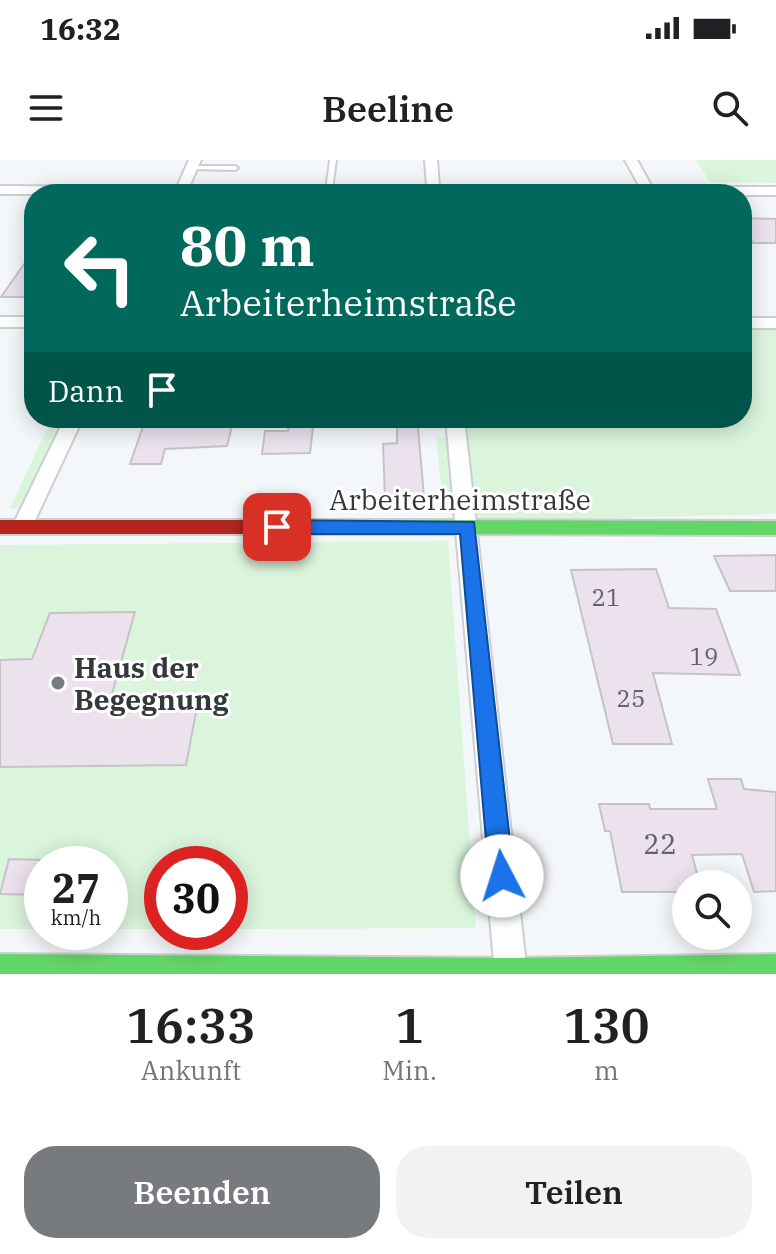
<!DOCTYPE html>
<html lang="de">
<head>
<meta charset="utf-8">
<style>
	body { margin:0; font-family:"IBM Plex Serif",serif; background:#f2f2f2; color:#202124; height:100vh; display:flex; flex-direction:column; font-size:30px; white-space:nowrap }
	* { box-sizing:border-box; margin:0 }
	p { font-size:26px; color:#757577 }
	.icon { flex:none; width:44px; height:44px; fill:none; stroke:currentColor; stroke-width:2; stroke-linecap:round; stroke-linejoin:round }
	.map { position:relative; height:814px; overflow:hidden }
	.sheet { display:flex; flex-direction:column; background:#fff; flex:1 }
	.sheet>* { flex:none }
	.top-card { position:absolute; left:24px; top:24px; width:728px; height:244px; border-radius:32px; box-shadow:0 4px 20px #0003; background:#00695c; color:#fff; overflow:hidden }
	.tools { position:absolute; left:672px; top:710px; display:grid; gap:16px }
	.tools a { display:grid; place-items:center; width:80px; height:80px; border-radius:50%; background:#fff; box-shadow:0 4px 20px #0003; font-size:40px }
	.speed { position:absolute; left:24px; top:686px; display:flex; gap:16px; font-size:40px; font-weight:700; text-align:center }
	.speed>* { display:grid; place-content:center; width:104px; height:104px; border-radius:50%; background:#fff; box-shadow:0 4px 20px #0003; line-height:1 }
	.speed small { font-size:20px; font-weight:400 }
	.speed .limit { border:12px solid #d22; background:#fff; color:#111 }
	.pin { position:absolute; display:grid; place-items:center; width:68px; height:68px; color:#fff; margin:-34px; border-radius:16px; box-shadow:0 4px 12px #0006 }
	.me { position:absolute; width:88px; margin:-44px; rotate:355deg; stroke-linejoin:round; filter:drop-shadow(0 0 6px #0008) }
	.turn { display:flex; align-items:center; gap:28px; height:168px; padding:0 24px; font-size:36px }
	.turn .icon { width:104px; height:104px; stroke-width:2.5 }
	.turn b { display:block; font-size:56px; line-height:68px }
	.then { display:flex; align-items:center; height:76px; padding:0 24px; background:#0003; gap:16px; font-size:30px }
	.eta { display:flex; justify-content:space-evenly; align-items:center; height:136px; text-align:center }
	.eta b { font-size:48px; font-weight:600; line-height:56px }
	.action { display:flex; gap:16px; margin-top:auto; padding:16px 24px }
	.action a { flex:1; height:92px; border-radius:32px; background:#787b7d; color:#fff; font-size:32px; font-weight:600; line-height:92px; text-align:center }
	.action a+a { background:#f2f2f2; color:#202124 }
	.status { display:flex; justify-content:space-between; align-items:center; height:56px; padding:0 40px; background:#fff; direction:ltr }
	.status svg { height:22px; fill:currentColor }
	header { display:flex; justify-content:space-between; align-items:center; height:104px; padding:0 24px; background:#fff; font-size:36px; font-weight:600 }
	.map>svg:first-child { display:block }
</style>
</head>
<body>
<div class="status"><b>16:32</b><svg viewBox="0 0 49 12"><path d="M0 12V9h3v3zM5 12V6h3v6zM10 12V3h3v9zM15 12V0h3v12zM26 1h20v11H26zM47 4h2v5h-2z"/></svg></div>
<header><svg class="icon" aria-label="menu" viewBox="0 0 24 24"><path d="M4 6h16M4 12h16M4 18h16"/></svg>Beeline<svg class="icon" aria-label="search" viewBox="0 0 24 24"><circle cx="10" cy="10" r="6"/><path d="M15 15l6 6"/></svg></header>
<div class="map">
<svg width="776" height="814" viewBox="0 0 776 814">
	<rect width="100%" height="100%" fill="#f4f7f9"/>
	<!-- green -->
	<g fill="#dbf5dc">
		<polygon points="696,0 776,0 776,23 710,22"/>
		<polygon points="742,170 776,170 776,354 477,361 465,258 742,258"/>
		<path d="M 52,258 L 66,258 C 52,289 39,324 16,349 L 10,348 Z"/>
		<polygon points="436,277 450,277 455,338 453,348 444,352"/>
		<polygon points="448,381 476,768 230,769 230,704 162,704 162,769 110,769 110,704 42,704 42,769 0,769 0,385"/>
	</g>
	<!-- building -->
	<g fill="#ece2ed" stroke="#c4c4c6" stroke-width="2">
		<polygon points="742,58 776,59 776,83 753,83 742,68"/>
		<polygon points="34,90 34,128 28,137 1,137"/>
		<polygon points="146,258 234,258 227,286 165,289 161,304 130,304"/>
		<polygon points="290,258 314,258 310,293 262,294 265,271 288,271"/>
		<polygon points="397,266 418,267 424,337 385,337 383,284 397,283"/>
		<polygon points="776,395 776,431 730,431 714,396"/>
		<polygon points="656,409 669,448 716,449 740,515 653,513 672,584 613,584 571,410"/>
		<polygon points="135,452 108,548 197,547 186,605 0,607 0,500 32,499 50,453"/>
		<polygon points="708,619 741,619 744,629 776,632 776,731 754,732 742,694 692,695 700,724 686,724 686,732 622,732 610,671 605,671 599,644 649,644 650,649 717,649"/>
		<polygon points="9,699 42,700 42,735 0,734"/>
	</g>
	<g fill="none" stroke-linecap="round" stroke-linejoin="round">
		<defs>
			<g id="lane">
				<polygon points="330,0 336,0 332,30 329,32 326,30"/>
				<polygon points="192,6 235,6 238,8 235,10 190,9 189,8"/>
			</g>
			<g id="street">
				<polygon points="189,0 201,0 189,27 427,27 425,0 437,0 439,27 640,27 625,0 637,0 652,27 776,27 776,35 0,34 0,26 177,27"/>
				<rect x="0" y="157" width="34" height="10"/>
				<rect x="742" y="158" width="34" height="10"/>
				<polygon points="65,258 83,258 29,373 15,373 12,367"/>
				<polygon points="446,258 464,258 527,814 495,814"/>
			</g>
			<g id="fast">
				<polygon points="385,360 776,361 776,375 385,374 376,367"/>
				<polygon points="0,794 511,798 776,794 776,814 0,814"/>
			</g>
			<polygon id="jam" points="0,360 385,360 394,367 385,374 0,374"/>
		</defs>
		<!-- lane casing -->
		<use href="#lane" stroke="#cccfd1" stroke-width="4"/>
		<!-- street casing -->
		<use href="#street" stroke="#cccfd1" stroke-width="4"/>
		<!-- fast casing -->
		<use href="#fast" stroke="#cccfd1" stroke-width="4"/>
		<!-- jam casing -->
		<use href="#jam" stroke="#cccfd1" stroke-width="4"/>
		<!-- lane -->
		<use href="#lane" fill="#fdfefe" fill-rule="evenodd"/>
		<!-- street -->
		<use href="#street" fill="#fdfefe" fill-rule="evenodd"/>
		<!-- fast -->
		<use href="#fast" fill="#63d668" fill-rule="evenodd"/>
		<!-- jam -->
		<use href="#jam" fill="#b3261e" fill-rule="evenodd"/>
	</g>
	<!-- route -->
	<polygon fill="#1a73e8" stroke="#114b97" stroke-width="2" points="277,360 474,362 514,716 510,724 502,728 493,724 489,716 460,374 277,374 268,367"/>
	<!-- markers -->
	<circle fill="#787b7d" stroke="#fff" stroke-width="3" cx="58" cy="523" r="8"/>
	<g text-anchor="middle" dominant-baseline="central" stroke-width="6" stroke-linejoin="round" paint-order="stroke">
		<!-- number labels -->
		<g font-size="24" fill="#636267">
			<text x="606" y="437">21</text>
			<text x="704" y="496">19</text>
			<text x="631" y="538">25</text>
		</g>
		<!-- street labels -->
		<g font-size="28" fill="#35383a" stroke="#fff">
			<text x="460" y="339">Arbeiterheimstraße</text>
		</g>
		<!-- poi labels -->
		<g font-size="28" font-weight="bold" fill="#35383a" stroke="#fff" text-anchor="start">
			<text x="74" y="507">Haus der<tspan x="74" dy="32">Begegnung</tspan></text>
		</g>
		<!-- near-number labels -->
		<g font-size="28" fill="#636267">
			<text x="660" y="683">22</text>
		</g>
	</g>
</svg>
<div class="tools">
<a><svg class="icon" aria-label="search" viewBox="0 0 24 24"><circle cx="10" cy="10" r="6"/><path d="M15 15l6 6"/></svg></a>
</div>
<div class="speed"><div>27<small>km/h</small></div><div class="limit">30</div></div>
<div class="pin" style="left:277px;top:367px;background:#d93025"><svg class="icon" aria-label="arrive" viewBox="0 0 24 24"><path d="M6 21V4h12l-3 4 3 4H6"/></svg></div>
<svg class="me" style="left:502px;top:716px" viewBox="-20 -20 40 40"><circle r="19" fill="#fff"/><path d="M0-13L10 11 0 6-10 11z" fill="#1a73e8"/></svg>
<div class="top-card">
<div class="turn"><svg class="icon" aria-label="left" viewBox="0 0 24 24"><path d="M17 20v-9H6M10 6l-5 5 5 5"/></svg><div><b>80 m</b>Arbeiterheimstraße</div></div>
<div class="then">Dann<svg class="icon" aria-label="arrive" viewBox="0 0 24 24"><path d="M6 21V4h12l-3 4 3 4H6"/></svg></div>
</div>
</div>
<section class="sheet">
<div class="eta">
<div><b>16:33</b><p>Ankunft</p></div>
<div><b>1</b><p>Min.</p></div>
<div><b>130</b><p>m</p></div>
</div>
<div class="action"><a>Beenden</a><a>Teilen</a></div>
</section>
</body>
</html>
